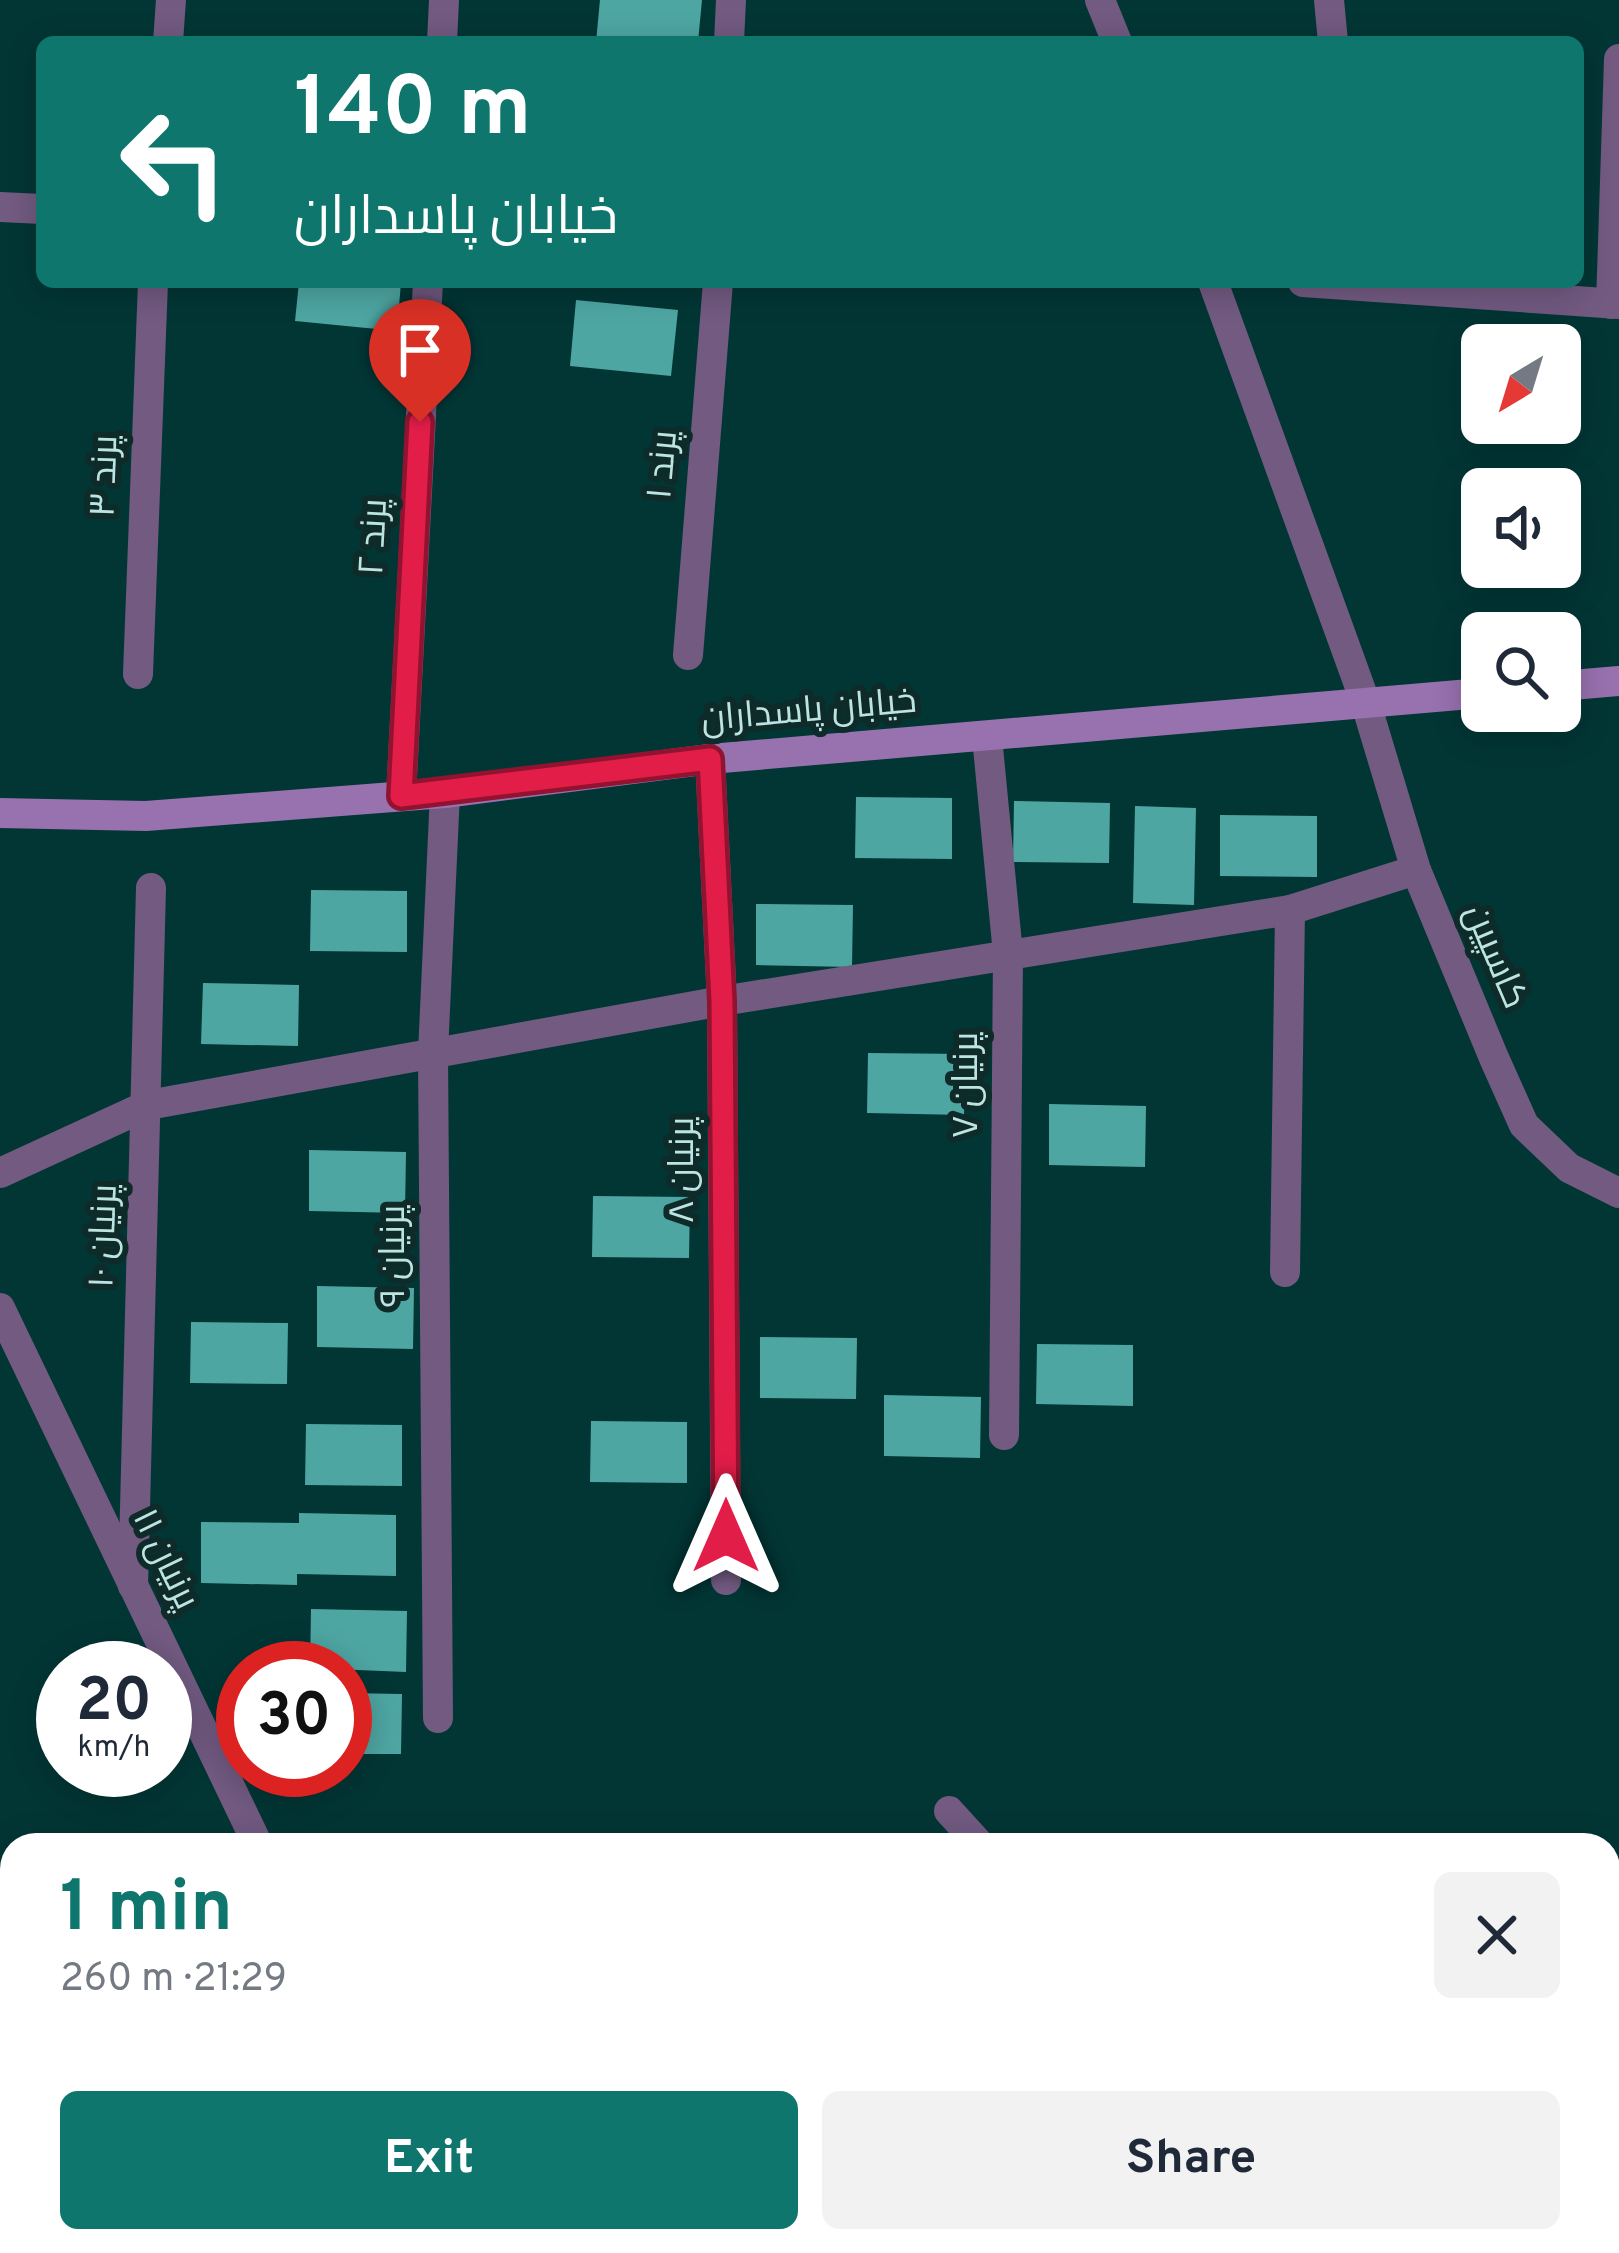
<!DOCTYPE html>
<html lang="en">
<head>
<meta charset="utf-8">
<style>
	body { margin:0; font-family:Overpass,Cairo,sans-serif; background:#f2f2f3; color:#1f2937; height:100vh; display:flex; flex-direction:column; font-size:45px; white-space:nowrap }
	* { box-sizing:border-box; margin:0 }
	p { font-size:39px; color:#747a83 }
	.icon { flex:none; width:66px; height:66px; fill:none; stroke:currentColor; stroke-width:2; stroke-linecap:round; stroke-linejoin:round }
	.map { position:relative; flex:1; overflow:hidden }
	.panel { position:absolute; left:0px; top:1833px; width:1620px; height:420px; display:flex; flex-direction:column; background:#fff; border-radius:36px 36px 0 0; box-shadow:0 6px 30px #0003 }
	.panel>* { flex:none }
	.hud { position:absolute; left:36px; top:36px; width:1548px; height:252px; border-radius:18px; box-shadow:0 6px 30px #0003; background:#0f766e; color:#fff; overflow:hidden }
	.needle { width:78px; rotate:218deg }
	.tools { position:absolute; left:1461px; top:324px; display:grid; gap:24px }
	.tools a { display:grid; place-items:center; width:120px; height:120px; border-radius:18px; background:#fff; box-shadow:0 6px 30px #0003; font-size:60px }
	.speed { position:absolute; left:36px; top:1641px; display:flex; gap:24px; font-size:60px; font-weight:700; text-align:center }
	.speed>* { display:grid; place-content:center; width:156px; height:156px; border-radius:50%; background:#fff; box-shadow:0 6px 30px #0003; line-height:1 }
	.speed small { font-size:30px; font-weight:400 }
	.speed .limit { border:18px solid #d22; background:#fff; color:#111 }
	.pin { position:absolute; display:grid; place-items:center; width:102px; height:102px; color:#fff; margin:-123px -51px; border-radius:50% 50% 50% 0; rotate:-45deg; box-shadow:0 0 12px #0007 }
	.pin .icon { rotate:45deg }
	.me { position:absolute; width:132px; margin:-66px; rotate:0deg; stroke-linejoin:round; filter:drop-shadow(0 0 9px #0008) }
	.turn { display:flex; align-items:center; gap:42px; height:252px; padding:0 60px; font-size:54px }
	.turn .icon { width:156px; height:156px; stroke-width:2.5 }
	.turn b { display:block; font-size:84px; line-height:102px }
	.round { display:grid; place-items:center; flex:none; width:126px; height:126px; border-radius:18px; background:#f2f2f3 }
	.head { display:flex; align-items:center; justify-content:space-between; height:204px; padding:0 60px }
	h1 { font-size:72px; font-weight:700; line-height:90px; color:#0f766e }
	.primary-button { display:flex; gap:24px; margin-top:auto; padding:24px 60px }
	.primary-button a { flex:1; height:138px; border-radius:18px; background:#0f766e; color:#fff; font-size:48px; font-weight:700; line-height:138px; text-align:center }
	.primary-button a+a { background:#f2f2f3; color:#1f2937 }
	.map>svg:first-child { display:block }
</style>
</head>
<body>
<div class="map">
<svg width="1619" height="2253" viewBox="0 0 1619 2253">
	<rect width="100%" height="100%" fill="#023635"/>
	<!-- building -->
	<g fill="#4ea6a3">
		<polygon points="600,0 702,0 698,42 596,42"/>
		<polygon points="299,282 401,282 397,331 295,321"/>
		<polygon points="576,300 678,310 671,376 570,366"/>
		<polygon points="856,797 952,798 952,859 855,858"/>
		<polygon points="1014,801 1110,803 1109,863 1013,862"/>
		<polygon points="1135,806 1196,808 1194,905 1133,903"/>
		<polygon points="1220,815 1317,816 1317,877 1220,876"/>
		<polygon points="311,890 407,891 407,952 310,951"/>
		<polygon points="756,904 853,905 852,967 756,965"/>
		<polygon points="203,983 299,985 298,1046 201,1044"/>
		<polygon points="868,1053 965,1054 964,1115 867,1113"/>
		<polygon points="1049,1104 1146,1106 1145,1167 1049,1165"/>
		<polygon points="309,1150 406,1152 405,1213 309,1211"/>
		<polygon points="593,1196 690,1197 689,1258 592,1257"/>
		<polygon points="317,1286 414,1288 413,1349 317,1347"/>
		<polygon points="191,1322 288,1323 287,1384 190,1383"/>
		<polygon points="760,1337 857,1338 856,1399 760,1398"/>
		<polygon points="1037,1344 1133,1345 1133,1406 1036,1404"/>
		<polygon points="884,1395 981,1397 980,1458 884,1456"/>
		<polygon points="591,1421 687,1422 687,1483 590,1482"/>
		<polygon points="306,1424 402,1425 402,1486 305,1485"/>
		<polygon points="299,1513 396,1515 396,1576 297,1574 297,1585 201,1583 201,1522 299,1523"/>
		<polygon points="311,1609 407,1611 406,1672 310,1668"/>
		<polygon points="345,1693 402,1694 401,1754 345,1754"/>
	</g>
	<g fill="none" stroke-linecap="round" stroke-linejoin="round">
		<!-- street -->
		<g stroke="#725a81" stroke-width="30">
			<polyline points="1100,0 1117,42"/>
			<polyline points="1329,0 1333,42"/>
			<polyline points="168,42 171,0"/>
			<polyline points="442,42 444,0"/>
			<polyline points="729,42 731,0"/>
			<polyline points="0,207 42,209"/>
			<polyline points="1213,282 1366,704 1416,870 1494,1058 1524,1125 1569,1168 1619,1193"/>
			<polyline points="1303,282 1619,304"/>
			<polyline points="1611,304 1619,59"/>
			<polyline points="688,655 718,282"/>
			<polyline points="138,674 153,282"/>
			<polyline points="987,737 1008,954 1004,1435"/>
			<polyline points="710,759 722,1001 726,1580"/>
			<polyline points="401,796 428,282"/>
			<polyline points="0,1173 148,1105 722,1001 1290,910 1416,870"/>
			<polyline points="1285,1272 1290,910"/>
			<polyline points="0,1308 258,1845"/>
			<polyline points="133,1586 151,888"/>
			<polyline points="438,1718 433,1053 445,793"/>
			<polyline points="949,1811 980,1845"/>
			<polyline points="0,1947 12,1943"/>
			<polyline points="521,2241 531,2253"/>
			<polyline points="923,2241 932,2253"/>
			<polyline points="1343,2241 1354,2253"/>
			<polyline points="197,2253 221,2241"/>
			<polyline points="1106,2253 1120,2241"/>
		</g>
		<!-- secondary -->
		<g stroke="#9871af" stroke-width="30">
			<polyline points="1560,686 1619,681"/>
			<polyline points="0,813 146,816 445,793 710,759 1482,693"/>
		</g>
	</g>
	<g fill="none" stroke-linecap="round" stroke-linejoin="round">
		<defs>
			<polyline id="route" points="420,422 401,796 710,759 722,1001 726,1536"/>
		</defs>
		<!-- route casing -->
		<use href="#route" stroke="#92132f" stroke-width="30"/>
		<!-- route -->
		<use href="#route" stroke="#e11d48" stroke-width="21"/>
	</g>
	<g text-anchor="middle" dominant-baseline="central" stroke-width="12" stroke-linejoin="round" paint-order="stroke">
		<!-- street labels -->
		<g font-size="36" fill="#bce4e2" stroke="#0e2a29">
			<text transform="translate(664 465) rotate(-85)">پرند ۱</text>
			<text transform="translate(106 476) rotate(-88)">پرند ۳</text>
			<text transform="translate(375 537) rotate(-87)">پرند ۲</text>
			<text transform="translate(809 712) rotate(-5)">خیابان پاسداران</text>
			<text transform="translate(1494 957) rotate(67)">کاسپین</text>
			<text transform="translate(968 1085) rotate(-90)">پرنیان ۷</text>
			<text transform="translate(684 1170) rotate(-90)">پرنیان ۸</text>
			<text transform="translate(105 1236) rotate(-88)">پرنیان ۱۰</text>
			<text transform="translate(395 1256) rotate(-90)">پرنیان ۹</text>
			<text transform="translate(164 1560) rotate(64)">پرنیان ۱۱</text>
		</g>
	</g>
</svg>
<div class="tools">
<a><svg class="needle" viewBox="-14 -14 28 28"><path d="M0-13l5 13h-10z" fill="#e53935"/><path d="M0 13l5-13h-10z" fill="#747a83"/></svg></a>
<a><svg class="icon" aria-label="sound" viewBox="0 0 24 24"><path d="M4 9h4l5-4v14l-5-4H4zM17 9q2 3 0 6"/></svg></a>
<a><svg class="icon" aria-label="search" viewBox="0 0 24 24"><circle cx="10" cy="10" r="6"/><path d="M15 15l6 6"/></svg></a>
</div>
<div class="speed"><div>20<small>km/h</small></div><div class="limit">30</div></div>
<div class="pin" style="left:420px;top:422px;background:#d93025"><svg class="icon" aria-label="arrive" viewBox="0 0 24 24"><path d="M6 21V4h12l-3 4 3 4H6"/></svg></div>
<svg class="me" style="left:726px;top:1536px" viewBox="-20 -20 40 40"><path d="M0-17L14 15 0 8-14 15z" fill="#e11d48" stroke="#fff" stroke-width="4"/></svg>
<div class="hud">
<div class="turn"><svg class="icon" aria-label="left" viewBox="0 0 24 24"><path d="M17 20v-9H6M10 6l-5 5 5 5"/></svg><div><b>140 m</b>خیابان پاسداران</div></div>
</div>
<section class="panel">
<div class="head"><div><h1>1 min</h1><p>260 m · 21:29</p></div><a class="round"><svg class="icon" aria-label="close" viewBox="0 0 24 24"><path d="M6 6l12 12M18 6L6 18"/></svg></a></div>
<div class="primary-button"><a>Exit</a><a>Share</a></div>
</section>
</div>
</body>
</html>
